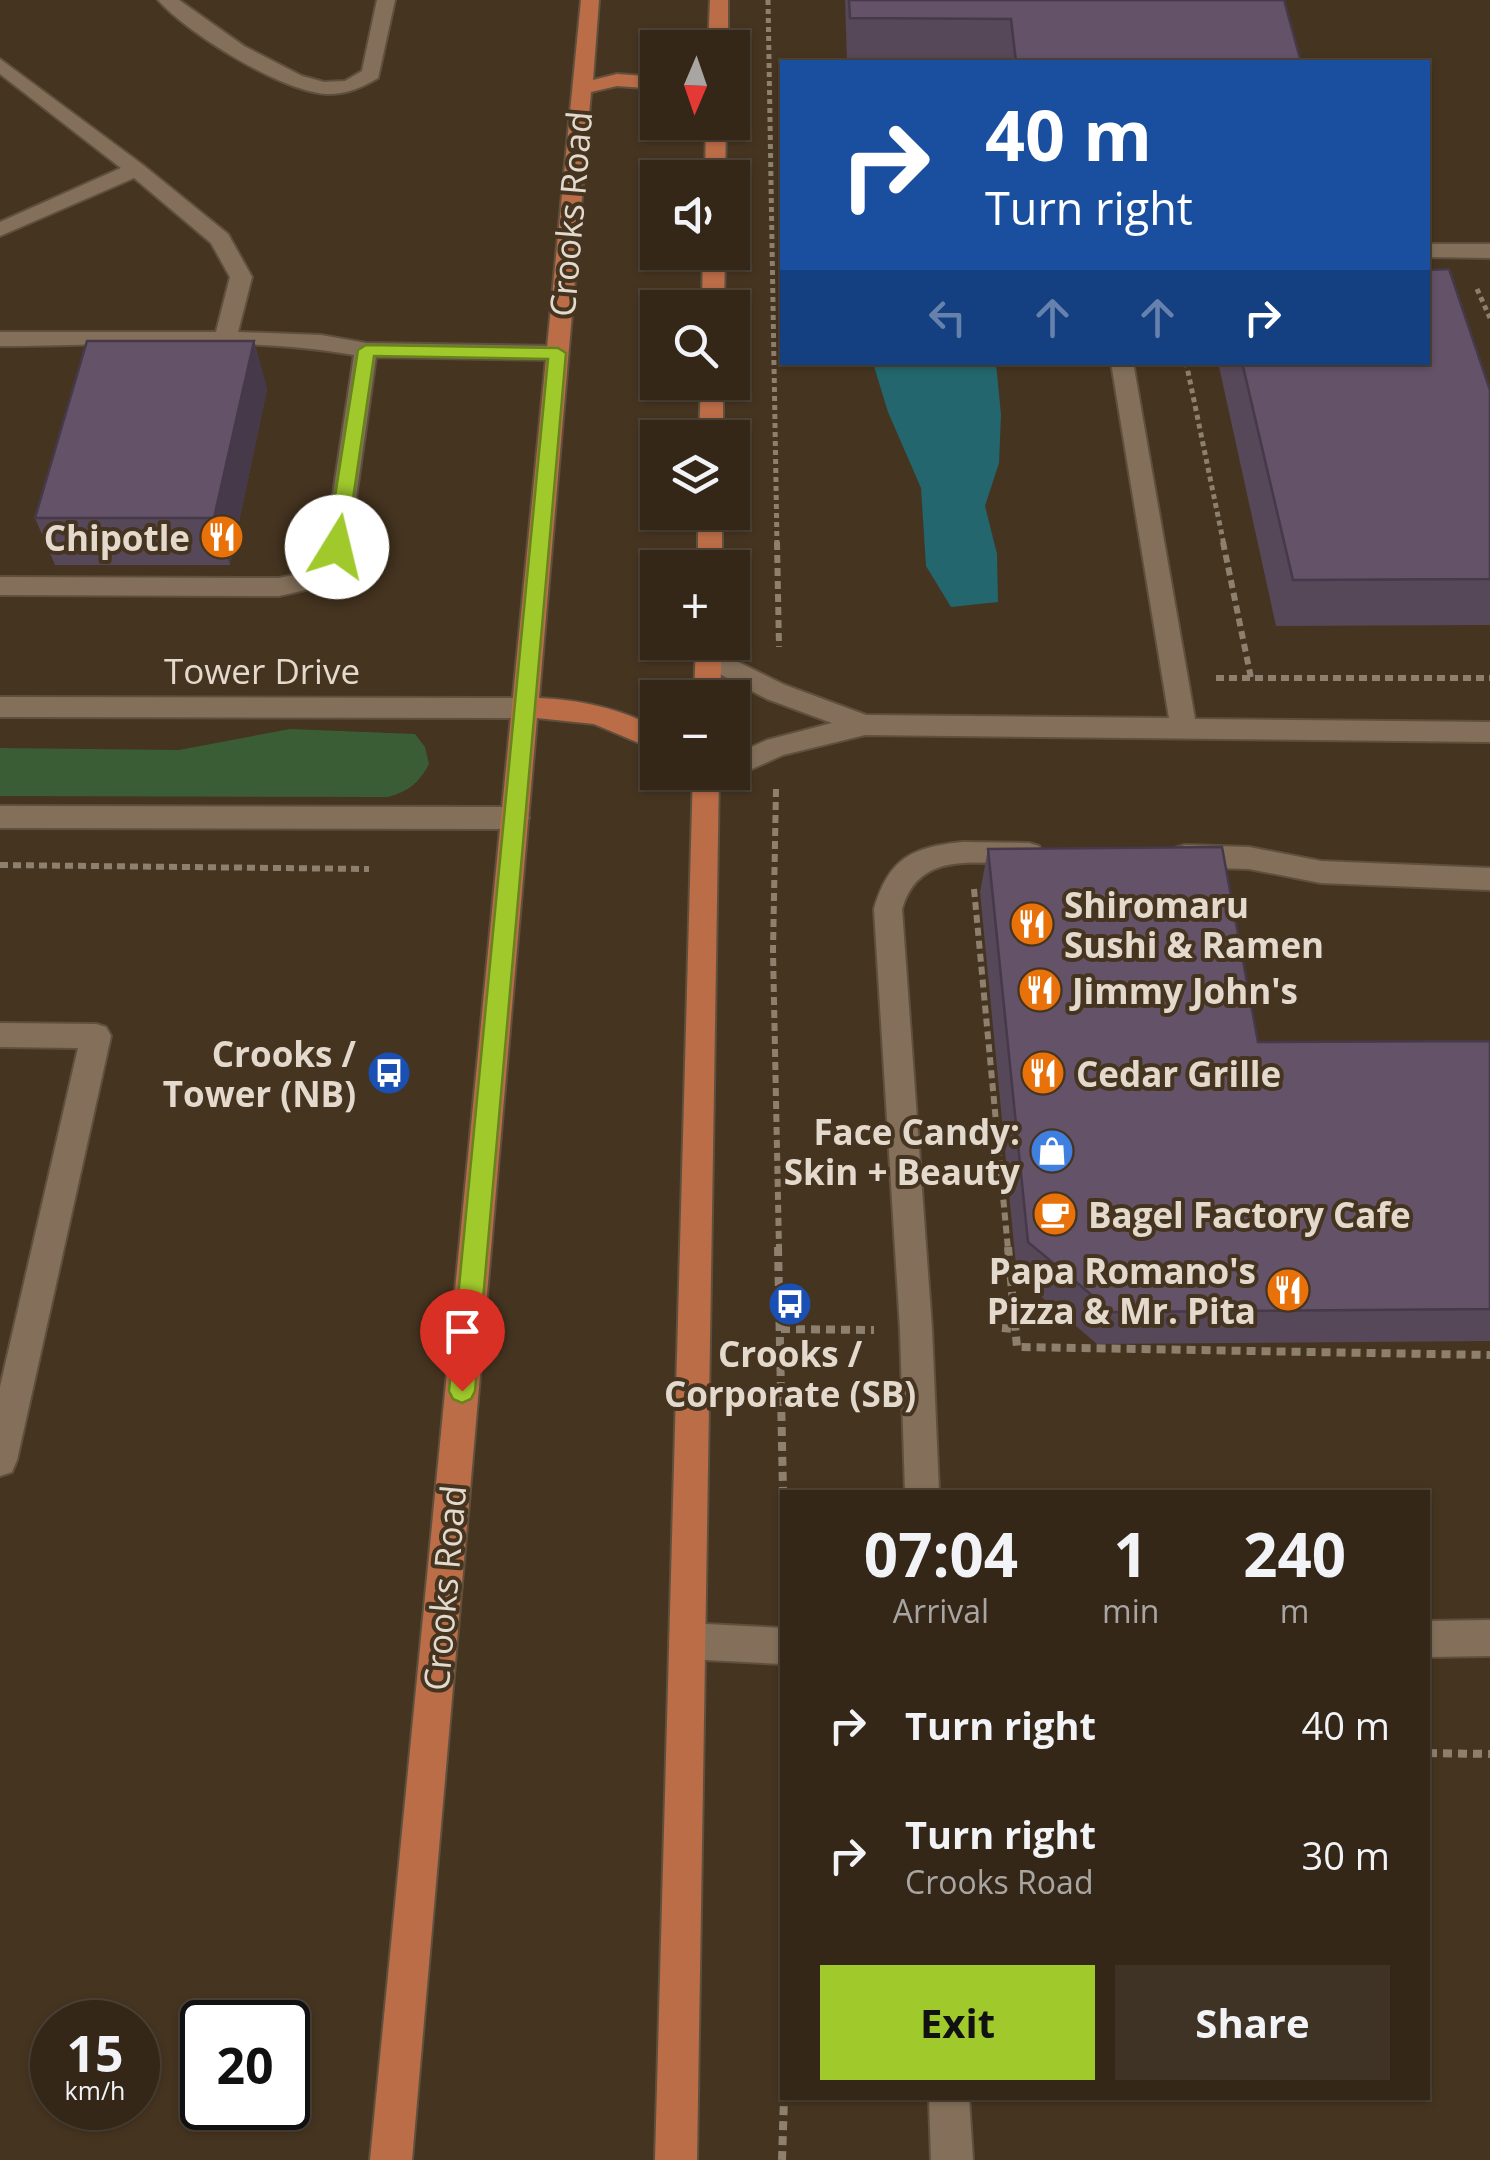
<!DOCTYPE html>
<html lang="en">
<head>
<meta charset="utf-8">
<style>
	body { margin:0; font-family:"Open Sans",sans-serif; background:#3f3325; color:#f1f3f6; height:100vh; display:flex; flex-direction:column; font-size:38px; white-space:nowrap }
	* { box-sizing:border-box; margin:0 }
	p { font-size:32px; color:#a9a5a2 }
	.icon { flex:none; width:55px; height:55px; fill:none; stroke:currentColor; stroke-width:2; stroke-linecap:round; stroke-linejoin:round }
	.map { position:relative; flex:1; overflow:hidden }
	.side { position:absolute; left:780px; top:1490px; width:650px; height:610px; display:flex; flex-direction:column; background:#342718; border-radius:0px; box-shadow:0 2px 8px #0004,0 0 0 2px #4e4437 }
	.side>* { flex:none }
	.hud { position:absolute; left:780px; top:60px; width:650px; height:305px; border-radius:0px; box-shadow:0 2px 8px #0004,0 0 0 2px #4e4437; background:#1a4fa0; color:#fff; overflow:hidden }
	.needle { width:65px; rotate:182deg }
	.controls { position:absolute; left:640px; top:30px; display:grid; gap:20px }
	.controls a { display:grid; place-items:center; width:110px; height:110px; border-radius:0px; background:#342718; box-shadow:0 2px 8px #0004,0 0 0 2px #4e4437; font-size:50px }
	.speed { position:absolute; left:30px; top:2000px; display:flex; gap:20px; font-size:50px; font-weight:700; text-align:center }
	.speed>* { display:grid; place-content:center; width:130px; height:130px; border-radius:50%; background:#342718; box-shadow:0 2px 8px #0004,0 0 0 2px #4e4437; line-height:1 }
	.speed small { font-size:25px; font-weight:400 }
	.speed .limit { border:5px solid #111; border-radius:15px; background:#fff; color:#111 }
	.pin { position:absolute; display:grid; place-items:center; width:85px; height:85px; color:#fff; margin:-102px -42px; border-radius:50% 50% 50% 0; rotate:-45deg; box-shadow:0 0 10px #0007 }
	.pin .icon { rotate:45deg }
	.me { position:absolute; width:110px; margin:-55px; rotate:9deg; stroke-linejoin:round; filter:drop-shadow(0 0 8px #0008) }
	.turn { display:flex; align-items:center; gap:35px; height:210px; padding:0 40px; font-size:45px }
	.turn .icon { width:130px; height:130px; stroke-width:2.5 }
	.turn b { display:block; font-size:70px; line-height:85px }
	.lanes { display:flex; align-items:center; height:95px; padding:0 40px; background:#0003; justify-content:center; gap:50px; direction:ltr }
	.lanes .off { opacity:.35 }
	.eta { display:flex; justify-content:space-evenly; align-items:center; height:170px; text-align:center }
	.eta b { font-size:60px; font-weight:700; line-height:70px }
	.action { display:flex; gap:20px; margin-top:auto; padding:20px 40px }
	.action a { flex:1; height:115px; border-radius:0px; background:#a0ca2c; color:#111; font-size:40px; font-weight:700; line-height:115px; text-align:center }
	.action a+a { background:#3f3325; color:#f1f3f6 }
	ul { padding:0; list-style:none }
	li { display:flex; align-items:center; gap:30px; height:130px; padding:0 40px }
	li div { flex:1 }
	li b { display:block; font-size:38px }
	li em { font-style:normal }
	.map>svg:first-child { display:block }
</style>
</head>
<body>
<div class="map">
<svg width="1490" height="2160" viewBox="0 0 1490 2160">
	<rect width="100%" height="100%" fill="#453420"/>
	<!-- green -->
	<path fill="#3b5d35" d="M 290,729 L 415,734 L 425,747 L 429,764 C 419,783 409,791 388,797 L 0,796 L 0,748 L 179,750 Z"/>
	<!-- water -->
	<polygon fill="#23666d" points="873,363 996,363 1001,415 999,463 985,506 997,554 998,602 951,607 926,566 921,488 888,412"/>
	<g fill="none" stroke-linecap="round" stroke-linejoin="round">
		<defs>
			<g id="minor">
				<path d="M 158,0 L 179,0 L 244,46 L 302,76 L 324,82 L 345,81 L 362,71 L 377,0 L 395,0 L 378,78 C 361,88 347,94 327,94 C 282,92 187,33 158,0 Z"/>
				<path d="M 0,59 L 143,165 L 228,234 L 252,277 L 238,332 L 321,335 L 366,343 L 557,346 L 568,353 L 557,360 L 376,357 L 349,547 L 331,584 L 279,596 L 0,595 L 0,577 L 279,578 L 313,571 L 325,547 L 354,355 C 244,335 113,346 0,346 L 0,332 L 216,332 L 230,277 L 211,243 L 134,178 L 0,236 L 0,222 L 121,168 L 0,74 Z"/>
				<polygon points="1490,244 1490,258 1428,257 1428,244"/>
				<polygon points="1111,362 1133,362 1195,719 1490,722 1490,742 865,735 783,755 732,778 723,775 721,772 732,772 732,756 767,740 832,723 767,699 699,663 695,656 699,649 708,647 785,685 866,715 1169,718"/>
				<polygon points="0,697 524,698 533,701 537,708 533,715 524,718 0,717"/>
				<polygon points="0,806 515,807 525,810 529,818 525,826 515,829 0,828"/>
				<path d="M 963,842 L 1029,843 L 1039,846 L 1043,854 L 1039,862 L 1029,865 C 979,864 919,849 902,909 L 932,1329 L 939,1492 L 905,1492 L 900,1329 L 874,909 C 889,858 912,847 963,842 Z"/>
				<polygon points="1185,845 1249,847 1321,861 1490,868 1490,890 1321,883 1249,869 1185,867 1175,864 1171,856 1175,848"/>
				<polygon points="0,1023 96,1024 106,1027 111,1036 17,1460 12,1472 0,1476 0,1387 78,1048 0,1047"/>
				<polygon points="1490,1620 1490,1656 1428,1657 1428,1621"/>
				<polygon points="687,1623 782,1628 782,1664 687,1659 674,1654 669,1641 674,1628"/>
				<polygon points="929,2098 969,2098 973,2160 931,2160"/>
			</g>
			<g id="major">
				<path d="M 581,0 L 599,0 L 593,80 L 617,74 L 658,77 L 658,89 L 617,86 L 591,92 L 539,698 C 581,700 620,708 658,729 L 658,751 L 594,724 L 537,718 L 412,2160 L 370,2160 Z"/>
				<polygon points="710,0 728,0 728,48 708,48"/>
				<polygon points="706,122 726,122 725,178 705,178"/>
				<polygon points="703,252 725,252 724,308 702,308"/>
				<polygon points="701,382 723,382 723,438 699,438"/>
				<rect x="698" y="512" width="24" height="56"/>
				<polygon points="696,642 722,642 720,698 694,698"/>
				<polygon points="693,772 719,772 697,2160 655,2160"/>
			</g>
		</defs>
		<!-- minor casing -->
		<use href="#minor" stroke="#5f503e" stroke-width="4"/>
		<!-- major casing -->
		<use href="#major" stroke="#5f503e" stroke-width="4"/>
		<!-- path-far2 -->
		<g stroke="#8e806f" stroke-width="5" stroke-dasharray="5 4" stroke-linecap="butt">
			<polyline points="768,0 777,545"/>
			<polyline points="1477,289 1490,318"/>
			<polyline points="1186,362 1224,545"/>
		</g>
		<!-- path-far1 -->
		<g stroke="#8e806f" stroke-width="6" stroke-dasharray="8 5" stroke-linecap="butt">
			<polyline points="777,542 779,647"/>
			<polyline points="1223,542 1251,678"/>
			<polyline points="1216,678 1490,678"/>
			<polyline points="776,789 773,951 779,1249"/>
			<polyline points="0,865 369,869"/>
			<polyline points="974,889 1008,1249"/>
		</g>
		<!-- path -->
		<g stroke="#8e806f" stroke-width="8" stroke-dasharray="9 6" stroke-linecap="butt">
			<polyline points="778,1247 783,1492"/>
			<polyline points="1008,1247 1017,1347 1490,1355"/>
			<polyline points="1002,1328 1013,1329"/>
			<polyline points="781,1329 874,1330"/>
			<polyline points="1428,1753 1490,1754"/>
			<polyline points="782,2160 784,2098"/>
		</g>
		<!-- minor -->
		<use href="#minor" fill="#84705a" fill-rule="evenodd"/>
		<!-- major -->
		<use href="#major" fill="#bb6d47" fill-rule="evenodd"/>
	</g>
	<!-- wall -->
	<g fill="#564759">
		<polygon points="845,0 1284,0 1301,62 847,62"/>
		<polygon points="254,341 267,389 230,565 55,565 35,518"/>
		<polygon points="1218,362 1428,362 1490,390 1490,625 1276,626"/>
		<polygon points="988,849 1258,1042 1490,1041 1490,1341 1097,1344 1017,1276 980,892"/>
	</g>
	<!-- shaded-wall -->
	<polygon fill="#463949" points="254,341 267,389 230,565 214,518"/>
	<!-- building -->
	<g fill="#645268" stroke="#463949" stroke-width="2.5">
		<polygon points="849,0 1284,0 1301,62 1016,62 1011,19 850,18"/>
		<polygon points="1449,269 1490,390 1490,579 1293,580 1242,362 1428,362 1428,270"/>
		<polygon points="87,341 254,341 214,518 35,518"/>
		<polygon points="1222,847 1258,1042 1490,1041 1490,1309 1112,1312 1028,1242 988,849"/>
	</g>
	<!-- route -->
	<polygon fill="#a0ca2c" stroke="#68831d" stroke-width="2.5" points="366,345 558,348 566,353 475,1391 471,1399 462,1403 453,1399 449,1391 548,359 374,356 346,547 337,554 327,547 358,350"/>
	<!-- icons -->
	<defs>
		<symbol id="restaurant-disc" viewBox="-11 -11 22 22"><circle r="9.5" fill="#e8710a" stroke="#453420"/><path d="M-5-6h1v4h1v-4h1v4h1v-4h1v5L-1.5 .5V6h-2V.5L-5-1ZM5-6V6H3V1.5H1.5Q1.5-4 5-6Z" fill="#fff"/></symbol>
		<symbol id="bus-disc" viewBox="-11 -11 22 22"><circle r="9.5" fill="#1a4fb4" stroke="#453420"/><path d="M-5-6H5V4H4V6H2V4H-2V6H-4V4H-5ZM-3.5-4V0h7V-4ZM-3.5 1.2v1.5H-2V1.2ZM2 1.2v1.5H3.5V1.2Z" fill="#fff"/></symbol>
		<symbol id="shop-disc" viewBox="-11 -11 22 22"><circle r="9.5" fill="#3f7fe0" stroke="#453420"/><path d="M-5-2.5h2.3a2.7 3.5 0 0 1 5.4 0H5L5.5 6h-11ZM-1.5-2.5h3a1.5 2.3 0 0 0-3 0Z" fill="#fff"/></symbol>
		<symbol id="cafe-disc" viewBox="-11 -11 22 22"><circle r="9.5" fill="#e8710a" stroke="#453420"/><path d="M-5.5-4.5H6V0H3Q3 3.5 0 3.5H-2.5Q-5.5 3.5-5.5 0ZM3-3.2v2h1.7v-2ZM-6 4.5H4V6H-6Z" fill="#fff"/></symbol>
	</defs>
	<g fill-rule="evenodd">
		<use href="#restaurant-disc" x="197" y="512" width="50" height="50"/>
		<use href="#restaurant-disc" x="1007" y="899" width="50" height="50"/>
		<use href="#restaurant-disc" x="1015" y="965" width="50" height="50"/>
		<use href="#bus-disc" x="364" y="1048" width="50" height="50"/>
		<use href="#restaurant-disc" x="1018" y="1048" width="50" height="50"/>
		<use href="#shop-disc" x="1027" y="1126" width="50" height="50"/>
		<use href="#cafe-disc" x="1030" y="1189" width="50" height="50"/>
		<use href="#restaurant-disc" x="1263" y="1265" width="50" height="50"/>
		<use href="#bus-disc" x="765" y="1279" width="50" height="50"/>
	</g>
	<g text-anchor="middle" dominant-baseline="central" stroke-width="8" stroke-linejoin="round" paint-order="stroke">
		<!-- street labels -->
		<g font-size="35" fill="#e4d9cd" stroke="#453420">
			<text transform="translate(570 214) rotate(-85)">Crooks Road</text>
			<text x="262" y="670">Tower Drive</text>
			<text transform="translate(444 1588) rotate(-85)">Crooks Road</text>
		</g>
		<!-- poi labels -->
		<g font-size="35" font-weight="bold" fill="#e4d9cd" stroke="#453420" text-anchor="end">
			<text x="190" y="537">Chipotle</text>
			<text x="1064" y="904" text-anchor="start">Shiromaru<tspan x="1064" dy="40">Sushi &amp; Ramen</tspan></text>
			<text x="1072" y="990" text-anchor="start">Jimmy John's</text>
			<text x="356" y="1053">Crooks /<tspan x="356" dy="40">Tower (NB)</tspan></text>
			<text x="1076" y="1073" text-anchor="start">Cedar Grille</text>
			<text x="1020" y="1131">Face Candy:<tspan x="1020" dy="40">Skin + Beauty</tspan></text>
			<text x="1088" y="1214" text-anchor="start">Bagel Factory Cafe</text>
			<text x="1256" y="1270">Papa Romano's<tspan x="1256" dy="40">Pizza &amp; Mr. Pita</tspan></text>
			<text x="790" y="1353" text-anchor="middle">Crooks /<tspan x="790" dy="40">Corporate (SB)</tspan></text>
		</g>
	</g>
</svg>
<div class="controls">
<a><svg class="needle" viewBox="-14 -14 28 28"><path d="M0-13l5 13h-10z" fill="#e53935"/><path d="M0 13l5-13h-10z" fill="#a9a5a2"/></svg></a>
<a><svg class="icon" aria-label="sound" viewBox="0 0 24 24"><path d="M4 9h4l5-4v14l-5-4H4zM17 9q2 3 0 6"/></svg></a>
<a><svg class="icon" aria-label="search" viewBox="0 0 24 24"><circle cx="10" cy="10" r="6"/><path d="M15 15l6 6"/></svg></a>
<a><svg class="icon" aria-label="layers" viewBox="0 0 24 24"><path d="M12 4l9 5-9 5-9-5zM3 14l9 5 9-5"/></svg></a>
<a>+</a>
<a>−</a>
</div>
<div class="speed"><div>15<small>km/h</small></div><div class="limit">20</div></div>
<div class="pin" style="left:462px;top:1391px;background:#d93025"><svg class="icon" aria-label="arrive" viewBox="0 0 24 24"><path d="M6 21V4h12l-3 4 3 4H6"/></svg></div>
<svg class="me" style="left:337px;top:547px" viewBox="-20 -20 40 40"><circle r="19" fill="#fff"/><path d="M0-13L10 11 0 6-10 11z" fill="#a0ca2c"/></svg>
<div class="hud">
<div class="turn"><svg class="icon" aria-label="right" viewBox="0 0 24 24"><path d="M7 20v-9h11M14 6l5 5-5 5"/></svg><div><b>40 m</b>Turn right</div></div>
<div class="lanes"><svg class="icon off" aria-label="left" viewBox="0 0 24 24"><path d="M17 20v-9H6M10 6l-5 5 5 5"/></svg><svg class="icon off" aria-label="ahead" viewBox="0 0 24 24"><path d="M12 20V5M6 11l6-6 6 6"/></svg><svg class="icon off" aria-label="ahead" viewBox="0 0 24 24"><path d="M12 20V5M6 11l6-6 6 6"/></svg><svg class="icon" aria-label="right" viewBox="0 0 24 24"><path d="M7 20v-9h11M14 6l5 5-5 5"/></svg></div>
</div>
<section class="side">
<div class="eta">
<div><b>07:04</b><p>Arrival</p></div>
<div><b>1</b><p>min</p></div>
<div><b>240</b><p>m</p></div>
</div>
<ul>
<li><svg class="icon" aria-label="right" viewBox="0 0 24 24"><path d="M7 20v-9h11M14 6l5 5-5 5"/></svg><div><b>Turn right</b></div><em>40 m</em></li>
<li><svg class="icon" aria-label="right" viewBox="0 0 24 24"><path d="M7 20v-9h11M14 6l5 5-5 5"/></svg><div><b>Turn right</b><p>Crooks Road</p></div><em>30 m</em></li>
</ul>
<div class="action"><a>Exit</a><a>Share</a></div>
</section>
</div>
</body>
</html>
